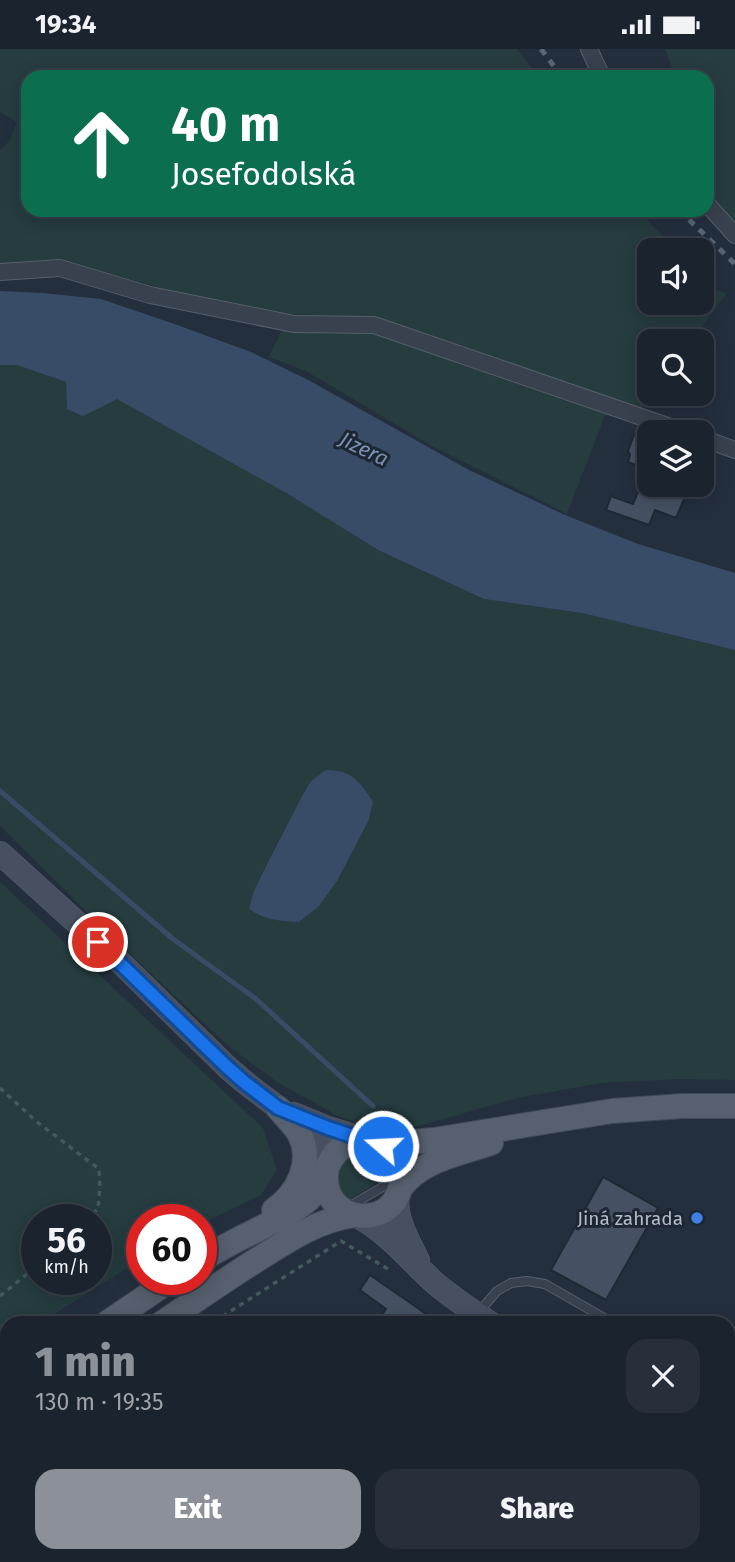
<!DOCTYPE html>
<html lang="en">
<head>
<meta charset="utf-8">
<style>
	body { margin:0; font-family:"Fira Sans",sans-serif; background:#282f3a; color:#f1f3f6; height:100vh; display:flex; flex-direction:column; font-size:26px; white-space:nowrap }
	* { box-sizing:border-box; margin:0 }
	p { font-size:23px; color:#a0a4aa }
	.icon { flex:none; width:38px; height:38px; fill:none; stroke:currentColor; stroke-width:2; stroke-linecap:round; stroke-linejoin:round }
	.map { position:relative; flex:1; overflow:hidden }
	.sheet { position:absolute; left:0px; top:1267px; width:735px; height:247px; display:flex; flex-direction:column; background:#1b232e; border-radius:21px 21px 0 0; box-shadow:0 4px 18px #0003,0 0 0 2px #39404a }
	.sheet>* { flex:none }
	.top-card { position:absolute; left:21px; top:21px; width:693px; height:147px; border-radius:21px; box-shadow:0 4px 18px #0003,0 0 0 2px #39404a; background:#0b6e4f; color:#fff; overflow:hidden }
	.buttons { position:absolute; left:637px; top:189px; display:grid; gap:14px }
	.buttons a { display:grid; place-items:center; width:77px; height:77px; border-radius:14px; background:#1b232e; box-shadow:0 4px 18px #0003,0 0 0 2px #39404a; font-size:35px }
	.speed { position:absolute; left:21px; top:1155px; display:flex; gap:14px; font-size:35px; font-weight:700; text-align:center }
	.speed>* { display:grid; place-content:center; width:91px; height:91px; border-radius:50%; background:#1b232e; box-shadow:0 4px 18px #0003,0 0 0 2px #39404a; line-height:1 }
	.speed small { font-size:18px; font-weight:400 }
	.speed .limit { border:10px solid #d22; background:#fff; color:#111 }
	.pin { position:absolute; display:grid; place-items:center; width:60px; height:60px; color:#fff; margin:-30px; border:4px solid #fff; border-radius:50%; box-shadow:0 2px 7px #0007 }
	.me { position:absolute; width:77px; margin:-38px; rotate:289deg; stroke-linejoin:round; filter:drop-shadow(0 0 5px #0008) }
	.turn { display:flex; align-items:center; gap:24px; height:147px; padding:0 35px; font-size:32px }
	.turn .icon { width:91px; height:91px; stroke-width:2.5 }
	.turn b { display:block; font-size:49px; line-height:60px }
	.round { display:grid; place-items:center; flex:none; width:74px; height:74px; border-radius:21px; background:#282f3a }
	.headline { display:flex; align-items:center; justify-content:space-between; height:119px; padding:0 35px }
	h1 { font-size:42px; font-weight:800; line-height:52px; color:#8c9099 }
	.cta { display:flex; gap:14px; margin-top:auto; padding:14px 35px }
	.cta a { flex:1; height:80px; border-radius:21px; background:#8c9099; color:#fff; font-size:28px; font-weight:800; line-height:80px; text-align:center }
	.cta a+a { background:#282f3a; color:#f1f3f6 }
	.status { display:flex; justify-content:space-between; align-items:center; height:49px; padding:0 35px; background:#1b232e; direction:ltr }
	.status svg { height:19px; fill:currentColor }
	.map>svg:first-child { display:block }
</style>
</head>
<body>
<div class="status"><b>19:34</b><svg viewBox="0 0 49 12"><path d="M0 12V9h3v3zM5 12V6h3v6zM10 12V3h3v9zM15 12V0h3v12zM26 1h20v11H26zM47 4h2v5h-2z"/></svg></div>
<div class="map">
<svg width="735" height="1513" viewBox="0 0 735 1513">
	<rect width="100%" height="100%" fill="#242f3e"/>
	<!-- green -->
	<g fill="#263c3f" fill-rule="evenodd">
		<polygon points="0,0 517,0 539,28 28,28 28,161 641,161 651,175 677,201 649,201 649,254 702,254 702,226 716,240 726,245 691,292 649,292 649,345 652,345 641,361 611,351 567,465 432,397 306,322 269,308 288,268 216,254 60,211 0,217 0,101 9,92 17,73 0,63"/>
		<polygon points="665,0 735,0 735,181 707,150 707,28 675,28"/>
		<path d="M 0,316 L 17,316 L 66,333 L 67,360 L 117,349 L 289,445 L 378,501 L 484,550 L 582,564 L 735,601 L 735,1031 L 679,1030 L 601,1034 L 517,1049 L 412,1079 L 381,1080 L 338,1067 L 277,1033 L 227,996 L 102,878 L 0,777 ZM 301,749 L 368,774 L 337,832 L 319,857 L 249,860 C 261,821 282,785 301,749 Z"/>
		<path d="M 0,833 L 263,1079 L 277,1121 L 261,1146 L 201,1175 L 201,1171 L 142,1171 L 142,1210 L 40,1274 L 7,1274 L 7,1295 L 0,1299 ZM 37,1171 L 96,1171 L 96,1230 L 37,1230 Z"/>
		<path d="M 355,1104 C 373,1104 384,1107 389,1126 L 347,1152 L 341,1147 L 335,1126 L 342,1112 Z"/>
		<polygon points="483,1507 604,1507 613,1513 491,1513"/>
	</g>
	<!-- water -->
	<g fill="#394c67">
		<polygon points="0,242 43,244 101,250 180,277 251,303 310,332 469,421 565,466 638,495 735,524 735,601 582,564 484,550 378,501 288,445 117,350 83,367 67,360 66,333 17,316 0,316"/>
		<path d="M 326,721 C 352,721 360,733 373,753 L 368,773 L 337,832 L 319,857 L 299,873 C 280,872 265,871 249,860 L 254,842 L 268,813 L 301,749 L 311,732 Z"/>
	</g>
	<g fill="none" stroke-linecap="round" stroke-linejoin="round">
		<!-- stream -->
		<polyline stroke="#394c67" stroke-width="5" points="0,742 173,890 256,950 373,1057"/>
	</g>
	<!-- building -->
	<g fill="#455162" stroke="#1f2835" stroke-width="2">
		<polygon points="634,386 649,391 649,421 628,413 630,406 628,402"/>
		<polygon points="641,436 690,436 676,469 655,461 649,476 606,461 611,447 633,455"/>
		<polygon points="603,1128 658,1159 606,1251 551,1221"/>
		<polygon points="370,1226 409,1253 439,1274 376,1274 386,1260 360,1241"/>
	</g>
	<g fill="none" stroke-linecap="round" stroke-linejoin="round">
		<defs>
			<g id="service">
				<polyline points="350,1157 396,1130"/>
				<polyline points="478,1264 497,1242 511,1234 527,1232 545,1235 613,1274"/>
				<polyline points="728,1346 735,1351"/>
			</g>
			<g id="minor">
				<polyline points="589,0 602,28"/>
				<polyline points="707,155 735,186"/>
				<polyline points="0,223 60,219 150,246 294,275 374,276 685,383"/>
				<polyline points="702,389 735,401"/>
				<polyline points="282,1507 288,1513"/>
				<polyline points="197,1513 207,1507"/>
			</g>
			<g id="secondary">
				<path d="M 0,804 L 118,911 L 226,1017 C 237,1027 248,1036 260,1045 C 286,1065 318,1084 328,1118"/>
				<polyline points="294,1065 328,1079 370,1092"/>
				<path d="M 398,1145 C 394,1168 408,1191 418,1211"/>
				<path d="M 357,1167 C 388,1183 410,1212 436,1235 C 453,1249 472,1262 490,1274"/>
				<polyline points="728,1439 735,1444"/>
			</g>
			<g id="primary">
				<polyline points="375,1094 411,1093 434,1091 612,1062 682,1057 735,1057"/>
				<path d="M 400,1140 C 419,1111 460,1105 491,1094"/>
				<path d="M 274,1161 C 298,1144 314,1113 299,1084 C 293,1075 285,1067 278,1059"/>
				<path d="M 201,1211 C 218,1201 236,1191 253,1183 C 272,1173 293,1164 309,1150 C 325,1135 325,1108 344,1097 C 358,1089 376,1090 389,1101 C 397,1109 402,1119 401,1130 C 400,1184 316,1177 327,1119"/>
				<polyline points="107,1274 172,1230"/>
				<path d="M 162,1274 C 192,1254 222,1233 252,1214 C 284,1194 316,1171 354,1166"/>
				<polyline points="0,1351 7,1346"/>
				<polyline points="0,1371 7,1367"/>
			</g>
		</defs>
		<!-- service casing -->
		<use href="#service" stroke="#565f6c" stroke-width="10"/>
		<!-- minor casing -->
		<use href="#minor" stroke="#565f6c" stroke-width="18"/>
		<!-- secondary casing -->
		<use href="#secondary" stroke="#565f6c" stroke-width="24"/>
		<!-- primary casing -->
		<use href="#primary" stroke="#414a57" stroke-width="26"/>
		<!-- path -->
		<g stroke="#44595c" stroke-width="3.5" stroke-dasharray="5 5" stroke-linecap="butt">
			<polyline points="0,1039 37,1073 99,1120 100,1137 98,1160 85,1171"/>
			<polyline points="0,1247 37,1217"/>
			<polyline points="215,1274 226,1265 341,1192 388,1220 392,1220"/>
			<polyline points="0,1452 7,1445"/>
		</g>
		<!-- service -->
		<use href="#service" stroke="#38414e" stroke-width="8"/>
		<!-- minor -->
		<use href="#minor" stroke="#38414e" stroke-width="16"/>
		<!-- secondary -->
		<use href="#secondary" stroke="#465061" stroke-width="23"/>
		<!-- primary -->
		<use href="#primary" stroke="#56606e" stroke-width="24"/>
		<!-- rail -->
		<g stroke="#5a6575" stroke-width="5" stroke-dasharray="7 7" stroke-linecap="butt">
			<polyline points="541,0 562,28"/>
			<polyline points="679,161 735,215"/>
		</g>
	</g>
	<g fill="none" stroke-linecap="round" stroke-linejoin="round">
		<defs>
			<polyline id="route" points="98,893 226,1017 244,1033 278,1059 328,1079 383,1097"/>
		</defs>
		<!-- route casing -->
		<use href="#route" stroke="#114b97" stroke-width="18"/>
		<!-- route -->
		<use href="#route" stroke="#1a73e8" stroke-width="12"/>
	</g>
	<!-- markers -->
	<circle fill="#3f7fe0" stroke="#1d2633" stroke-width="2.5" cx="697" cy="1169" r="7"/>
	<g text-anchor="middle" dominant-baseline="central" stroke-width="6" stroke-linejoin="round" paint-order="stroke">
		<!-- poi labels -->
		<g font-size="19" fill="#b4bcc9" stroke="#1d2633" text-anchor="end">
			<text x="683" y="1169">Jiná zahrada</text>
		</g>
		<!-- water labels -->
		<g font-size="21" font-style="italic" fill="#7c92b1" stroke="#1d2633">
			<text transform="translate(364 400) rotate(26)">Jizera</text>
		</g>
	</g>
</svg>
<div class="buttons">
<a><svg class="icon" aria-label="sound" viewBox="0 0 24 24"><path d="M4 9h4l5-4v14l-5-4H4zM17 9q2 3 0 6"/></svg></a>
<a><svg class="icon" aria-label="search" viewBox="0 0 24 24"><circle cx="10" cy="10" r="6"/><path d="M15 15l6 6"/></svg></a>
<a><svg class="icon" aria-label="layers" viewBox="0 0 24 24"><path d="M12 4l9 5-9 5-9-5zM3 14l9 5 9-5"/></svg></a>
</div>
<div class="speed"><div>56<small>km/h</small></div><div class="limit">60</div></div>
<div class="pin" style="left:98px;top:893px;background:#d93025"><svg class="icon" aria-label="arrive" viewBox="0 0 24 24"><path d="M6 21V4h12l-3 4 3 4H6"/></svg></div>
<svg class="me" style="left:383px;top:1097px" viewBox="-20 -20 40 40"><circle r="17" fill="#1a73e8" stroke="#fff" stroke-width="3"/><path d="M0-11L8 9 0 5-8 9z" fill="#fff"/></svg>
<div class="top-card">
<div class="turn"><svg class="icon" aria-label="ahead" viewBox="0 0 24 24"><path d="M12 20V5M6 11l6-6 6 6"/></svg><div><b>40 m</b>Josefodolská</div></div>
</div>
<section class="sheet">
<div class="headline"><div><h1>1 min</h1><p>130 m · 19:35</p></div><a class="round"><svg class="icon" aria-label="close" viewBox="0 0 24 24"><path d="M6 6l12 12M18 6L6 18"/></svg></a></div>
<div class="cta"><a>Exit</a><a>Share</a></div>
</section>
</div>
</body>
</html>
